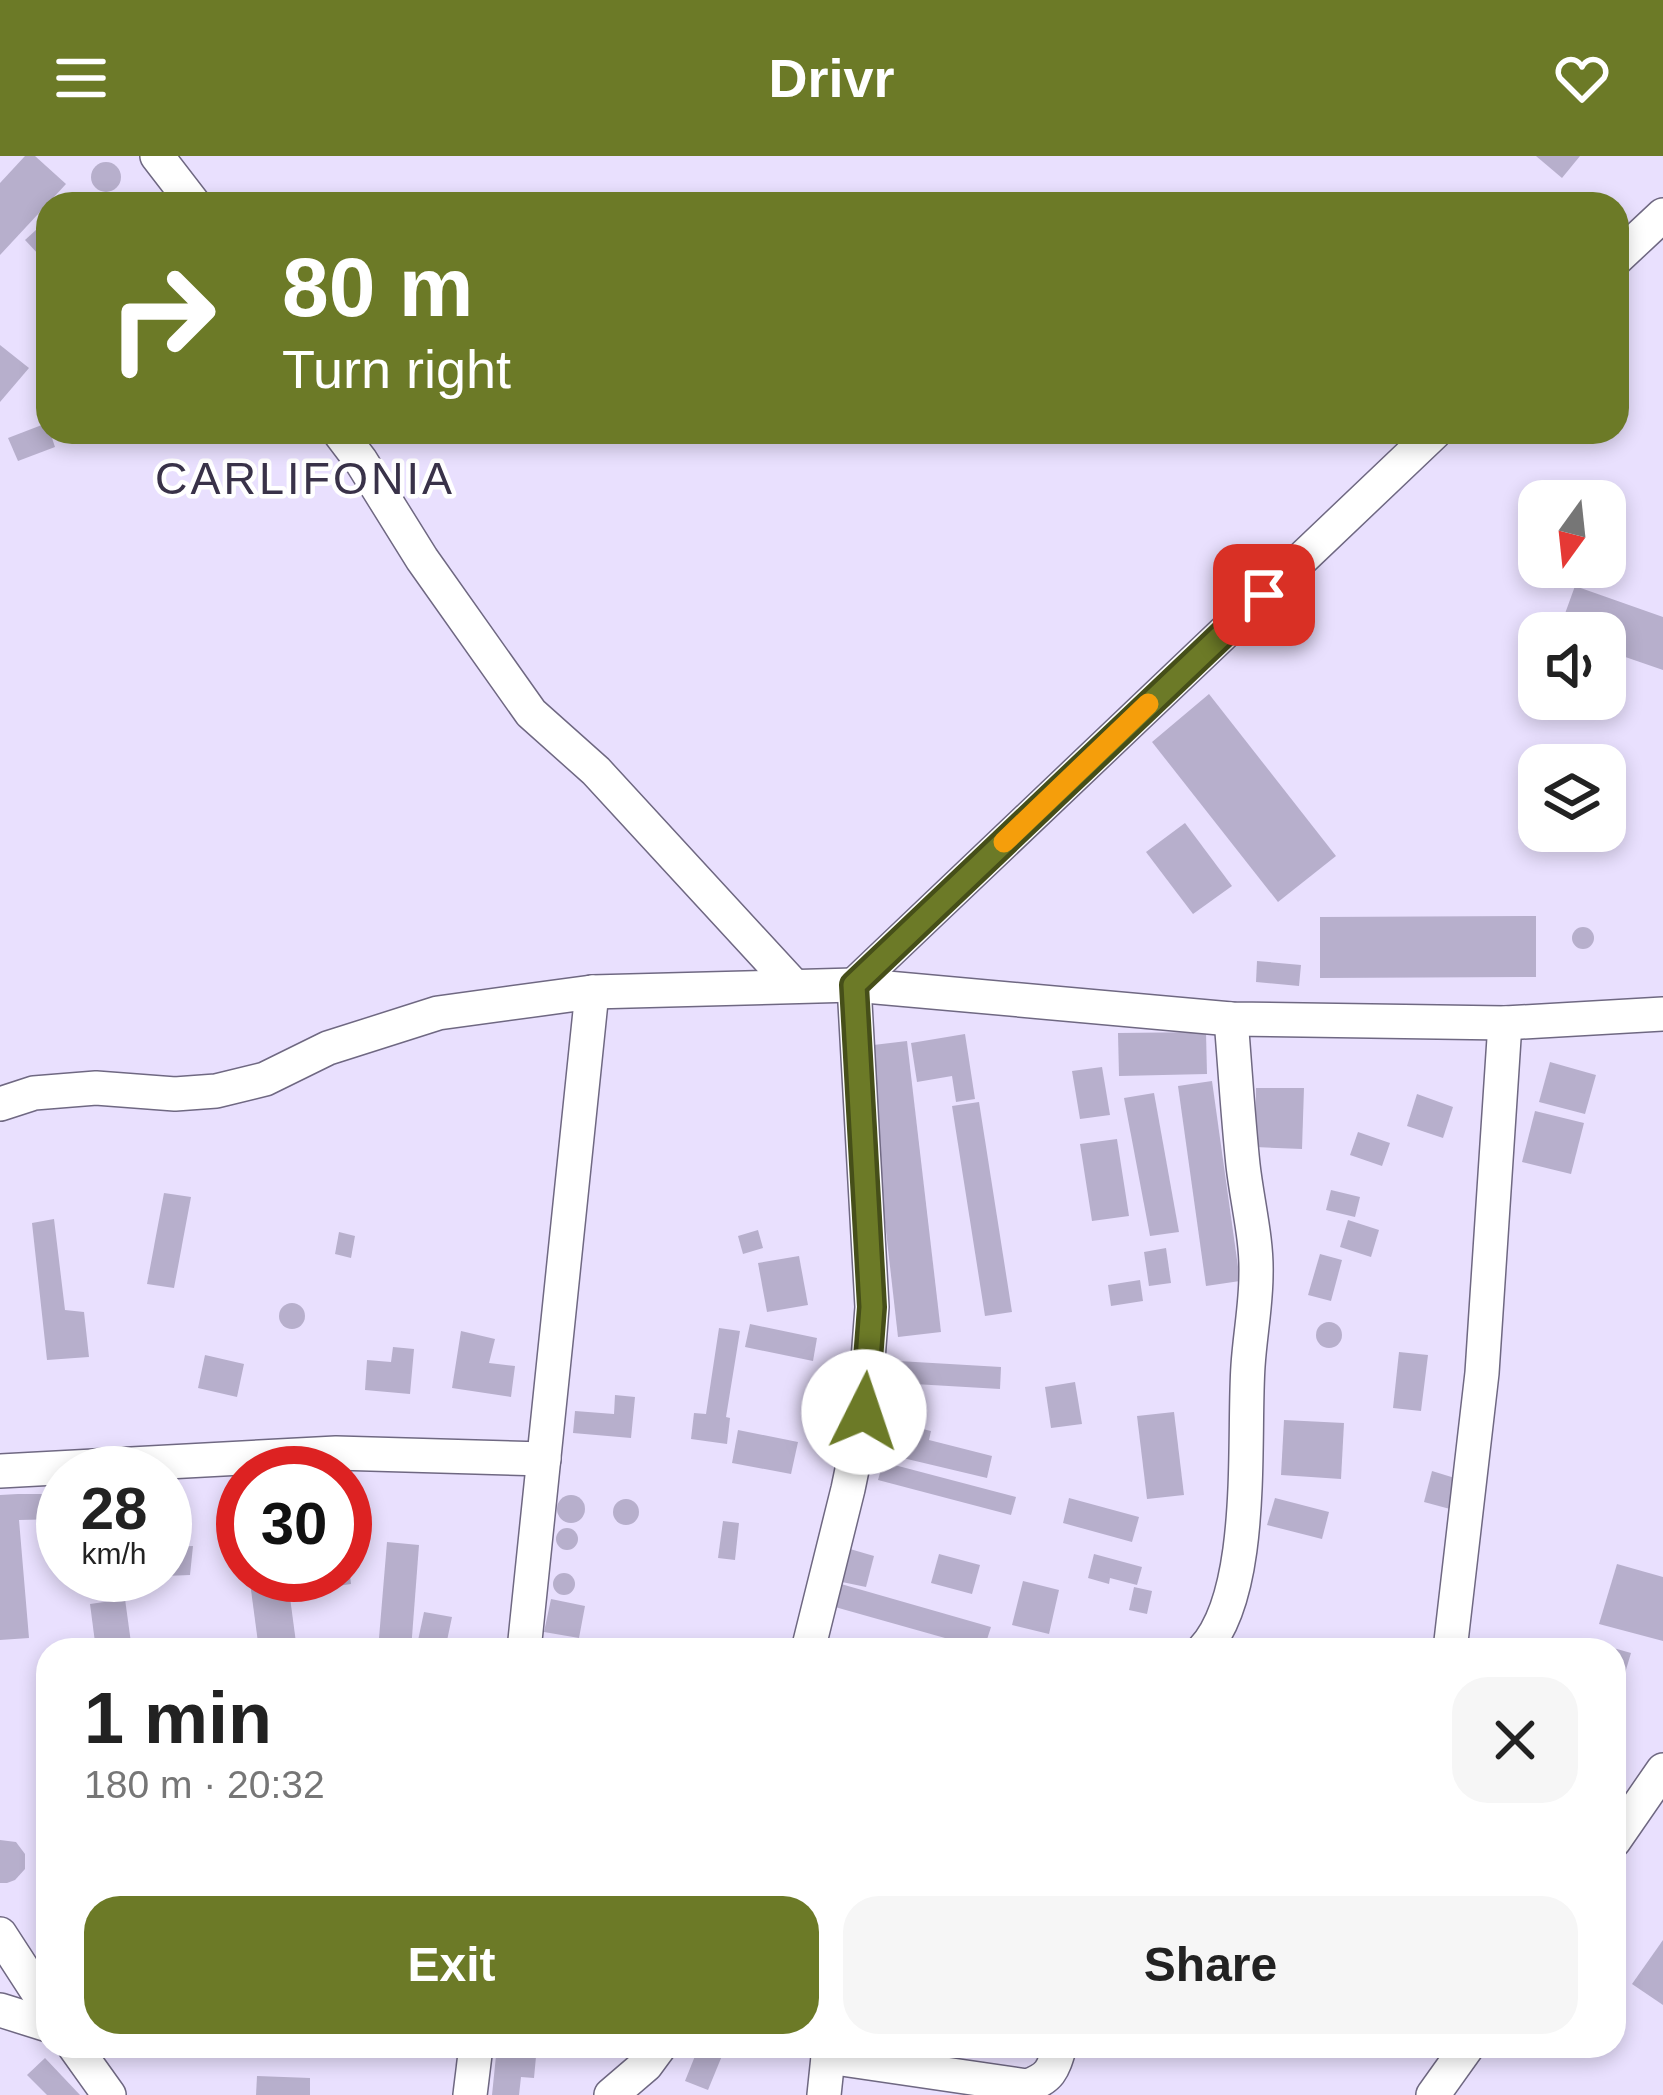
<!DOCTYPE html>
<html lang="en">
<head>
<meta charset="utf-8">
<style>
	body { margin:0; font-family:Helvetica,sans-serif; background:#f6f6f6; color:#222; height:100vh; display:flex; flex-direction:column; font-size:45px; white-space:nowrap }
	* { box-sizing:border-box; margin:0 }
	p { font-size:39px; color:#767676 }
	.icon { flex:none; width:66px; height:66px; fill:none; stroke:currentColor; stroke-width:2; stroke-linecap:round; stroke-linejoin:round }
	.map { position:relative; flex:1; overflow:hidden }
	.side { position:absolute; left:36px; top:1482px; width:1590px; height:420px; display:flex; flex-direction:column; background:#fff; border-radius:36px; box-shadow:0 6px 18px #0003 }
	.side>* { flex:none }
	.top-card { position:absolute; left:36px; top:36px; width:1593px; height:252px; border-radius:36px; box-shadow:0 6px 18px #0003; background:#6c7a27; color:#fff; overflow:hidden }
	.needle { width:78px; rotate:195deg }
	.controls { position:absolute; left:1518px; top:324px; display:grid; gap:24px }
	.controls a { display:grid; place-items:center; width:108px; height:108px; border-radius:24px; background:#fff; box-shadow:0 6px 18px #0003; font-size:60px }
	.speed { position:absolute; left:36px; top:1290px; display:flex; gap:24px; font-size:60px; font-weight:700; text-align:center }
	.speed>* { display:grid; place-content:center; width:156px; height:156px; border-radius:50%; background:#fff; box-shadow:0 6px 18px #0003; line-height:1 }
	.speed small { font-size:30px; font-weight:400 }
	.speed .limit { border:18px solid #d22; background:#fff; color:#111 }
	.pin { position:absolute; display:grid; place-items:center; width:102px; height:102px; color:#fff; margin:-51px; border-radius:24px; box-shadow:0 6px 18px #0006 }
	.me { position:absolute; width:132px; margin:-66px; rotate:4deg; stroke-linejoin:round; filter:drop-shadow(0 0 9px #0008) }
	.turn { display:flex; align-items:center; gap:42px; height:252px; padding:0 48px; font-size:54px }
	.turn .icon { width:156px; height:156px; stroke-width:2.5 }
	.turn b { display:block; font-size:84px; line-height:102px }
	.round { display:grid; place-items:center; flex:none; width:126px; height:126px; border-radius:36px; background:#f6f6f6 }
	.overview { display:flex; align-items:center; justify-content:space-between; height:204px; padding:0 48px }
	h1 { font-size:72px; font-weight:600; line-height:90px }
	.button { display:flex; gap:24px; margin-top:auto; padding:24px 48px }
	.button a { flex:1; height:138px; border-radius:36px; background:#6c7a27; color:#fff; font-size:48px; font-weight:600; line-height:138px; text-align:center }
	.button a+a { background:#f6f6f6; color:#222 }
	header { display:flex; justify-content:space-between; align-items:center; height:156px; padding:0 48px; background:#6c7a27; color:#fff; font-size:54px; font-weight:600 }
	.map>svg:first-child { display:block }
</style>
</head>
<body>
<header><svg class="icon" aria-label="menu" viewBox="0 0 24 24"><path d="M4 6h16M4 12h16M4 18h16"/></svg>Drivr<svg class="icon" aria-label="heart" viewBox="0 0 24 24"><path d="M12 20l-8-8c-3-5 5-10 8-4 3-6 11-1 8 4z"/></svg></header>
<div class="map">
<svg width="1663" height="1939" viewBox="0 0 1663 1939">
	<rect width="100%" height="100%" fill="#e9e0fe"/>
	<!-- building -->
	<g fill="#b7afcc">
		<polygon points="25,0 35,0 66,28 0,99 0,27"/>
		<polygon points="1536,0 1580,0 1562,22"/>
		<circle cx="106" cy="21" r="15"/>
		<polygon points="48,63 48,93 40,100 25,84"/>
		<polygon points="0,189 29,212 0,246"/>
		<polygon points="47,267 55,291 18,305 8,282"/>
		<polygon points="1575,430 1663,461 1663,514 1605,494 1605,477 1558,477"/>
		<polygon points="1209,538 1336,700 1278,746 1152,586"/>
		<polygon points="1185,667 1232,730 1193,758 1146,696"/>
		<polygon points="1536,760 1536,821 1320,822 1320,761"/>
		<circle cx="1583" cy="782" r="11"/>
		<polygon points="1257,805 1301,809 1299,830 1256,826"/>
		<polygon points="1206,876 1207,918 1119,920 1118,877"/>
		<polygon points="965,878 975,943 956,946 952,920 917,926 911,887"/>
		<polygon points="907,885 941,1176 898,1181 865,890"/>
		<polygon points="1550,906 1596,919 1585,958 1539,946"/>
		<polygon points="1102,911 1110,959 1080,963 1072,915"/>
		<polygon points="1212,925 1240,1125 1206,1130 1178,930"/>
		<polygon points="1256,932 1304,932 1302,993 1255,991"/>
		<polygon points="1154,937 1179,1076 1150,1080 1124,942"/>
		<polygon points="1417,938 1453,951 1443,982 1407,970"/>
		<polygon points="979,946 1012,1156 985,1160 952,950"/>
		<polygon points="1535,955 1584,967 1571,1018 1522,1006"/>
		<polygon points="1358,976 1390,987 1382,1010 1350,999"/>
		<polygon points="1117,983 1129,1060 1092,1065 1080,988"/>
		<polygon points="1331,1034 1360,1041 1355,1061 1326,1054"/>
		<polygon points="164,1037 191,1041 174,1132 147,1128"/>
		<polygon points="54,1063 65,1154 84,1156 89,1201 47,1204 32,1067"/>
		<polygon points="1348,1064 1379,1074 1371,1101 1340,1091"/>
		<polygon points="758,1074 763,1092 743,1098 738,1080"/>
		<polygon points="339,1076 355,1080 351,1102 335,1098"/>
		<polygon points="1166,1092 1171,1127 1149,1130 1144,1096"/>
		<polygon points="1320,1098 1342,1104 1331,1145 1308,1139"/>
		<polygon points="799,1100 808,1149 767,1156 758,1107"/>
		<polygon points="1140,1124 1143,1145 1111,1150 1108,1129"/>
		<circle cx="292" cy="1160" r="13"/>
		<circle cx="1329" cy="1179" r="13"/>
		<polygon points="750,1168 817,1182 813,1205 745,1191"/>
		<polygon points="719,1172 740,1175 726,1261 730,1262 727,1288 691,1283 694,1257 706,1258"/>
		<polygon points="461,1175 495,1183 489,1207 515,1210 511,1241 452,1232"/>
		<polygon points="393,1191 414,1193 410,1238 365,1234 367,1204 391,1206"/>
		<polygon points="1399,1196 1428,1199 1421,1255 1393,1252"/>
		<polygon points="205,1199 244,1208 237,1241 198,1232"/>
		<polygon points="881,1204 1001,1211 1000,1233 880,1226"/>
		<polygon points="1075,1226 1082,1268 1051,1272 1045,1231"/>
		<polygon points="615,1239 635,1241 631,1282 573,1277 575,1255 614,1258"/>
		<polygon points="806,1240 838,1244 836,1267 803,1264"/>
		<polygon points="1174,1256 1184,1339 1147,1343 1137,1260"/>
		<polygon points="1284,1264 1344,1267 1341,1323 1281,1319"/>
		<polygon points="893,1266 931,1275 929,1284 992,1300 987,1322 886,1298"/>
		<polygon points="814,1268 838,1272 835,1292 811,1288"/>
		<polygon points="738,1274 798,1286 791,1318 732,1307"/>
		<polygon points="883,1306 1016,1341 1011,1359 878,1324"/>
		<polygon points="1432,1315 1458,1323 1450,1353 1424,1346"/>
		<polygon points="18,1338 63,1338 63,1363 19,1364 29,1482 0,1484 0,1339"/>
		<circle cx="571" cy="1353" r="14"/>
		<polygon points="1069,1342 1139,1361 1132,1386 1063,1367"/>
		<polygon points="1275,1342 1329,1356 1322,1383 1267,1369"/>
		<circle cx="626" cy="1356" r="13"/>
		<polygon points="723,1365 739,1367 735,1404 718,1402"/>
		<circle cx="567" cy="1383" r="11"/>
		<polygon points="387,1386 419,1389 411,1494 378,1494"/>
		<polygon points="193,1390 190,1419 165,1420 165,1391"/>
		<polygon points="850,1393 874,1400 866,1431 842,1426"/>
		<polygon points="939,1398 980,1409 972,1438 931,1427"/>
		<polygon points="1094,1398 1142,1411 1137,1429 1110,1422 1109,1428 1088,1422"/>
		<polygon points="345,1402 348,1402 351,1428 323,1432 322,1419 345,1419"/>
		<polygon points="1617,1408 1663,1421 1663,1485 1599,1468"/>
		<circle cx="564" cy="1428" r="11"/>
		<polygon points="249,1419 287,1419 297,1494 259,1494"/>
		<polygon points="1023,1425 1059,1434 1049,1478 1012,1469"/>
		<polygon points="841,1428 991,1471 984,1493 835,1451"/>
		<polygon points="1134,1431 1152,1435 1147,1458 1129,1454"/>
		<polygon points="125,1443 132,1494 96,1494 90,1448"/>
		<polygon points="551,1443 585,1450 579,1482 544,1476"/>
		<polygon points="424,1456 452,1461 445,1494 416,1494"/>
		<polygon points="1603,1489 1631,1497 1622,1527 1614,1524 1614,1494 1602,1494"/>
		<polygon points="0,1684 16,1686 25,1698 25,1713 15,1724 7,1727 0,1727"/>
		<polygon points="1663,1784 1663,1849 1632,1828"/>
		<rect x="251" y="1890" width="52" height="12"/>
		<polygon points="497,1890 537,1890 534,1922 521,1921 519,1939 492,1939"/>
		<polygon points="699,1890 726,1890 708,1934 685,1925"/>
		<polygon points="45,1902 80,1939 47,1939 27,1919"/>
		<polygon points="257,1920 310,1922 310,1939 256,1939"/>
	</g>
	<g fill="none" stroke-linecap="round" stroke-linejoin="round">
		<defs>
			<g id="street">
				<polyline points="157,0 194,48"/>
				<polyline points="1617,102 1663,59"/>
				<polyline points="339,276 361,305 422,403 531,557 596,615 793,829"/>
				<polyline points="0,948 34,937 96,932 175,938 216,935 265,923 328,892 438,857 592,836 854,829 1231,863 1505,867 1663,858"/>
				<polyline points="0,1315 336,1297 544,1303"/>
				<polyline points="524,1494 592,836"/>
				<polyline points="808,1494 848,1333 864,1256 872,1151 854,829 1435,276"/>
				<path d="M 1203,1494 C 1256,1437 1243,1285 1248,1210 C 1250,1179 1256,1149 1256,1118 C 1257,1083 1247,1045 1243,1009 C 1238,961 1235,912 1231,863"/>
				<polyline points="1450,1494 1482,1217 1505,867"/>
				<polyline points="1614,1685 1663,1614"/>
				<polyline points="0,1778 48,1852"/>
				<polyline points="0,1854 48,1869"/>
				<polyline points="74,1890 109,1939"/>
				<path d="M 830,1890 L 828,1901 L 1027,1930 C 1051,1922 1053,1913 1060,1890"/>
				<polyline points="470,1939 476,1890"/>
				<polyline points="611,1939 646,1909 660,1890"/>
				<polyline points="824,1939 828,1901"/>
				<polyline points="1433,1939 1468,1890"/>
			</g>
		</defs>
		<!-- street casing -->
		<use href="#street" stroke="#6f6882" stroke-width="36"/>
		<!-- street -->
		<use href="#street" stroke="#fff" stroke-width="33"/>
	</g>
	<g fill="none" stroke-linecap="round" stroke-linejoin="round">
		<defs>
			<polyline id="route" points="864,1256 872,1151 854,829 1264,439"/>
		</defs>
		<!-- route casing -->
		<use href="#route" stroke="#464f19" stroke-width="30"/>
		<!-- route -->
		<use href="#route" stroke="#6c7a27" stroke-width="21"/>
		<!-- slow -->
		<polyline stroke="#f59e0b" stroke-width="21" points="1004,686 1148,548"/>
	</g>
	<g text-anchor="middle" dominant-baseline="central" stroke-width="9" stroke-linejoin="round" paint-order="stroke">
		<!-- quarter labels -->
		<g font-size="45" letter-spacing="3" fill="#393249" stroke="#fff">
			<text x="305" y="322">CARLIFONIA</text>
		</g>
	</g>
</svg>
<div class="controls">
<a><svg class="needle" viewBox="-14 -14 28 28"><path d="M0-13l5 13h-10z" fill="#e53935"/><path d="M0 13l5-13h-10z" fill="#767676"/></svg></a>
<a><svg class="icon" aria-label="sound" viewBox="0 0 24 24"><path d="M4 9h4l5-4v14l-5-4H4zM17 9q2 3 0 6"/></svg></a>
<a><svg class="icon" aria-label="layers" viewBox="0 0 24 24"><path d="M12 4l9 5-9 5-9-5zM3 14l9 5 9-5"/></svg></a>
</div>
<div class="speed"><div>28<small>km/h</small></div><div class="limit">30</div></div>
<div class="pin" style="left:1264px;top:439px;background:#d93025"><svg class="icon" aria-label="arrive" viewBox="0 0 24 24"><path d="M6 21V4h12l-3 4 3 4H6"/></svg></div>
<svg class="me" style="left:864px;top:1256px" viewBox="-20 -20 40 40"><circle r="19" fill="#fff"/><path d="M0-13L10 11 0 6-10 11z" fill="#6c7a27"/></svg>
<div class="top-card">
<div class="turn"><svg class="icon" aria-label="right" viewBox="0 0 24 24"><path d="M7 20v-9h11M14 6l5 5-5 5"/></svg><div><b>80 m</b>Turn right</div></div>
</div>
<section class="side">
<div class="overview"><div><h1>1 min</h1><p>180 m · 20:32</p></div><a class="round"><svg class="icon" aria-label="close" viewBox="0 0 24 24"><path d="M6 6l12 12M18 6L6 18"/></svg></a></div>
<div class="button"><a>Exit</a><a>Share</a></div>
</section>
</div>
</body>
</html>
